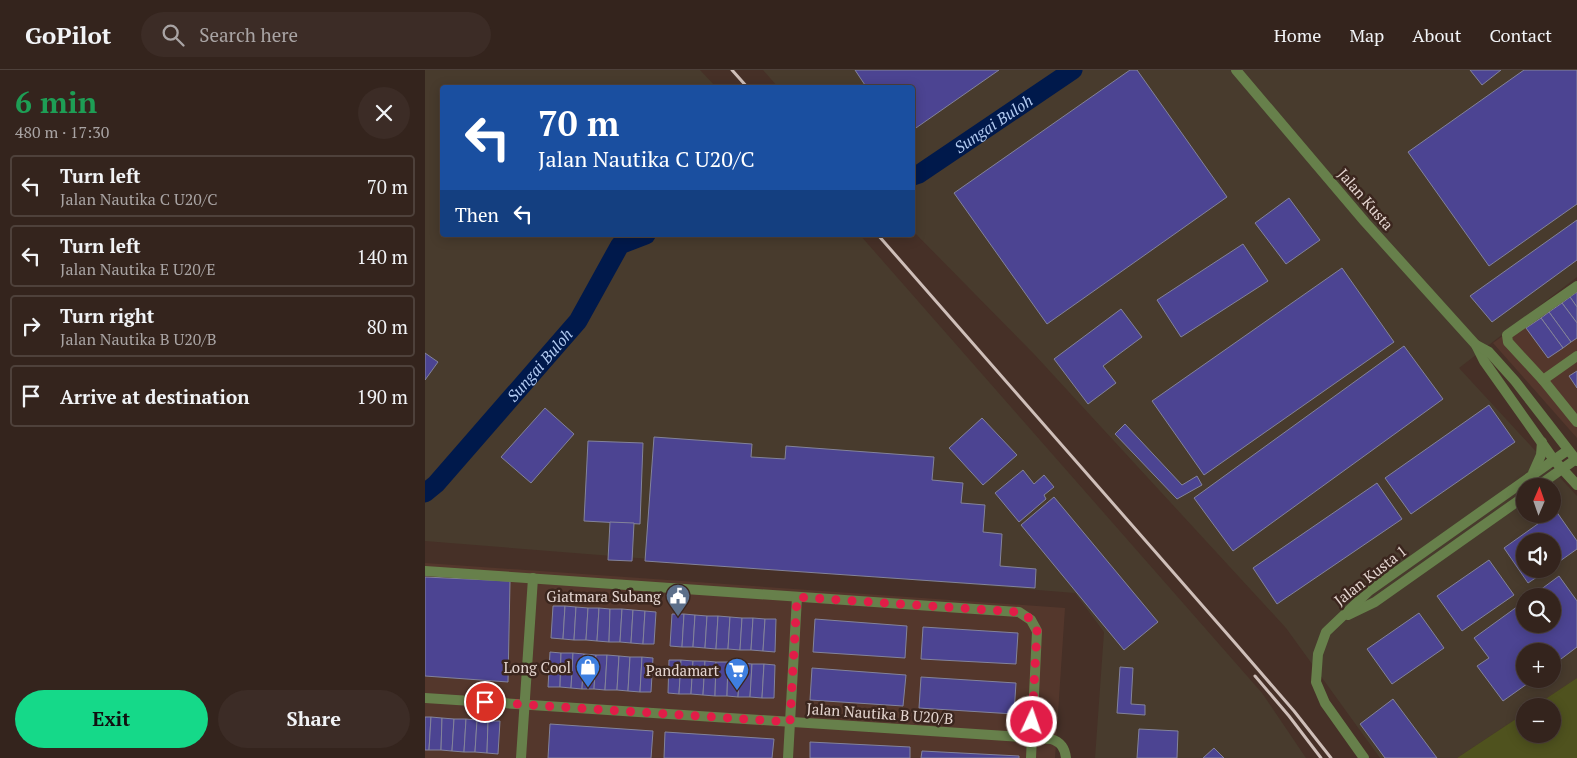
<!DOCTYPE html>
<html lang="en">
<head>
<meta charset="utf-8">
<style>
	body { margin:0; font-family:"PT Serif",serif; background:#3c2c26; color:#f1f3f6; height:100vh; display:flex; flex-direction:column; font-size:19px; white-space:nowrap }
	* { box-sizing:border-box; margin:0 }
	p { font-size:16px; color:#a9a4a4 }
	.icon { flex:none; width:28px; height:28px; fill:none; stroke:currentColor; stroke-width:2; stroke-linecap:round; stroke-linejoin:round }
	.map { position:relative; flex:1; overflow:hidden }
	.panel { display:flex; flex-direction:column; background:#34241d; width:425px }
	.panel>* { flex:none }
	.guide { position:absolute; left:15px; top:15px; width:475px; height:152px; border-radius:5px; box-shadow:0 2px 12px #0003,0 0 0 1px #4e413b; background:#1a4fa0; color:#fff; overflow:hidden }
	.needle { width:32px; rotate:2deg }
	.controls { position:absolute; left:1091px; top:408px; display:grid; gap:10px }
	.controls a { display:grid; place-items:center; width:45px; height:45px; border-radius:50%; background:#34241d; box-shadow:0 2px 12px #0003,0 0 0 1px #4e413b; font-size:25px }
	.pin { position:absolute; display:grid; place-items:center; width:42px; height:42px; color:#fff; margin:-21px; border:2px solid #fff; border-radius:50%; box-shadow:0 1px 5px #0007 }
	.me { position:absolute; width:55px; margin:-28px; rotate:3deg; stroke-linejoin:round; filter:drop-shadow(0 0 4px #0008) }
	.turn { display:flex; align-items:center; gap:18px; height:105px; padding:0 15px; font-size:22px }
	.turn .icon { width:65px; height:65px; stroke-width:2.5 }
	.turn b { display:block; font-size:35px; line-height:42px }
	.then { display:flex; align-items:center; height:48px; padding:0 15px; background:#0003; gap:10px; font-size:19px }
	.round { display:grid; place-items:center; flex:none; width:52px; height:52px; border-radius:26px; background:#3c2c26 }
	.overview { display:flex; align-items:center; justify-content:space-between; height:85px; padding:0 15px }
	h1 { font-size:30px; font-weight:700; line-height:38px; color:#1e9e55 }
	.action { display:flex; gap:10px; margin-top:auto; padding:10px 15px }
	.action a { flex:1; height:58px; border-radius:30px; background:#15d989; color:#111; font-size:20px; font-weight:700; line-height:58px; text-align:center }
	.action a+a { background:#3c2c26; color:#f1f3f6 }
	ul { padding:0; list-style:none }
	li { display:flex; align-items:center; gap:15px; height:62px; margin:0 10px 8px; padding:0 5px; border:2px solid #4e413b; border-radius:5px }
	li div { flex:1 }
	li b { display:block; font-size:19px }
	li em { font-style:normal }
	header { display:flex; align-items:center; gap:30px; box-sizing:border-box; height:70px; padding:0 25px; background:#34241d; border-bottom:1px solid #4e413b }
	header strong { font-size:24px }
	nav { display:flex; gap:28px; margin-inline-start:auto; font-size:18px }
	.search { width:350px; height:45px; background:#3c2c26; display:flex; align-items:center; gap:12px; box-sizing:border-box; padding:0 18px; border-radius:28px; color:#a9a4a4; font-size:19px }
	main { display:flex; flex:1; min-height:0 }
	.map>svg:first-child { display:block }
</style>
</head>
<body>
<header>
<strong>GoPilot</strong>
<div class="search"><svg class="icon" aria-label="search" viewBox="0 0 24 24"><circle cx="10" cy="10" r="6"/><path d="M15 15l6 6"/></svg>Search here</div>
<nav><a>Home</a><a>Map</a><a>About</a><a>Contact</a></nav>
</header>
<main>
<section class="panel">
<div class="overview"><div><h1>6 min</h1><p>480 m · 17:30</p></div><a class="round"><svg class="icon" aria-label="close" viewBox="0 0 24 24"><path d="M6 6l12 12M18 6L6 18"/></svg></a></div>
<ul>
<li><svg class="icon" aria-label="left" viewBox="0 0 24 24"><path d="M17 20v-9H6M10 6l-5 5 5 5"/></svg><div><b>Turn left</b><p>Jalan Nautika C U20/C</p></div><em>70 m</em></li>
<li><svg class="icon" aria-label="left" viewBox="0 0 24 24"><path d="M17 20v-9H6M10 6l-5 5 5 5"/></svg><div><b>Turn left</b><p>Jalan Nautika E U20/E</p></div><em>140 m</em></li>
<li><svg class="icon" aria-label="right" viewBox="0 0 24 24"><path d="M7 20v-9h11M14 6l5 5-5 5"/></svg><div><b>Turn right</b><p>Jalan Nautika B U20/B</p></div><em>80 m</em></li>
<li><svg class="icon" aria-label="arrive" viewBox="0 0 24 24"><path d="M6 21V4h12l-3 4 3 4H6"/></svg><div><b>Arrive at destination</b></div><em>190 m</em></li>
</ul>
<div class="action"><a>Exit</a><a>Share</a></div>
</section>
<div class="map">
<svg width="1152" height="688" viewBox="0 0 1152 688">
	<rect width="100%" height="100%" fill="#463027"/>
	<!-- built -->
	<g fill="#54372c">
		<polygon points="1152,213 1152,368 1068,273"/>
		<polygon points="0,493 640,538 630,688 0,688"/>
	</g>
	<!-- industrial -->
	<g fill="#483b2d" fill-rule="evenodd">
		<polygon points="0,0 275,0 291,17 18,18 18,165 435,165 837,623 881,688 670,688 679,562 650,523 0,471"/>
		<path d="M 338,0 L 1152,0 L 1152,207 L 1034,298 L 1152,426 L 1152,608 L 1110,636 L 1100,636 L 1100,643 L 1032,688 L 955,688 L 861,558 L 609,284 L 488,161 L 488,18 L 353,17 ZM 1100,416 L 1128,416 L 1128,444 L 1100,444 ZM 1100,471 L 1128,471 L 1128,499 L 1100,499 ZM 1100,526 L 1128,526 L 1128,554 L 1100,554 ZM 1100,581 L 1128,581 L 1128,609 L 1100,609 Z"/>
	</g>
	<!-- green -->
	<polygon fill="#4f521e" points="1152,608 1152,688 1032,688 1100,643 1100,664 1128,664 1128,636 1110,636"/>
	<g fill="none" stroke-linecap="round" stroke-linejoin="round">
		<!-- river -->
		<g stroke="#00194b" stroke-width="19">
			<path id="s1" d="M 488,106 L 494,104 L 648,0"/>
			<path id="s2" d="M 0,423 L 11,414 L 153,251 L 195,175 L 221,165"/>
		</g>
	</g>
	<!-- building -->
	<g fill="#4c4492" stroke="#83839b">
		<polygon points="430,0 574,0 488,60 488,18 442,18"/>
		<polygon points="705,0 712,0 802,127 622,254 529,123"/>
		<polygon points="1045,0 1076,0 1057,15"/>
		<polygon points="1099,0 1152,0 1152,134 1064,196 983,82"/>
		<polygon points="864,128 895,170 861,194 830,153"/>
		<polygon points="1152,150 1152,190 1067,252 1045,226"/>
		<polygon points="818,174 843,211 756,267 732,230"/>
		<polygon points="917,198 969,272 779,405 727,331"/>
		<polygon points="1152,222 1152,237 1145,227"/>
		<polygon points="1145,227 1152,237 1152,253 1137,233"/>
		<polygon points="1137,233 1152,253 1152,268 1146,272 1124,242"/>
		<polygon points="696,239 717,267 678,296 691,313 663,334 629,289"/>
		<polygon points="1124,242 1146,272 1138,278 1116,248"/>
		<polygon points="1116,248 1138,278 1123,288 1101,258"/>
		<polygon points="979,276 1018,329 808,481 769,428"/>
		<polygon points="0,283 13,292 0,310"/>
		<polygon points="1152,301 1152,318 1144,306"/>
		<polygon points="1064,335 1090,372 986,444 960,408"/>
		<polygon points="120,338 149,364 106,413 76,387"/>
		<polygon points="557,348 592,385 558,415 524,378"/>
		<polygon points="700,354 757,415 772,406 777,415 752,429 690,364"/>
		<polygon points="229,367 327,374 326,387 360,389 361,376 509,387 507,410 538,413 536,433 560,435 558,462 577,464 575,496 611,499 610,518 220,491"/>
		<polygon points="163,371 218,373 215,454 159,451"/>
		<polygon points="598,400 609,414 619,405 629,417 619,425 621,429 594,452 570,423"/>
		<polygon points="952,413 977,449 852,534 828,498"/>
		<polygon points="629,427 733,552 699,580 596,455"/>
		<polygon points="1131,441 1152,471 1152,479 1128,496 1128,471 1100,471 1100,499 1124,499 1103,513 1079,478"/>
		<polygon points="185,452 209,453 207,491 183,490"/>
		<polygon points="1064,490 1089,525 1037,561 1012,526"/>
		<polygon points="1134,506 1152,531 1152,577 1128,595 1128,581 1100,581 1100,609 1109,609 1078,631 1052,596 1064,588 1049,568 1100,531 1100,554 1128,554 1128,526 1107,526"/>
		<polygon points="0,507 85,511 83,612 0,606"/>
		<polygon points="128,536 140,536 138,569 126,568"/>
		<polygon points="140,536 151,537 149,570 138,569"/>
		<polygon points="151,537 163,538 161,570 149,570"/>
		<polygon points="163,538 174,538 172,571 161,570"/>
		<polygon points="174,538 185,539 184,572 172,571"/>
		<polygon points="185,539 197,539 195,572 184,572"/>
		<polygon points="197,539 208,540 206,573 195,572"/>
		<polygon points="208,540 220,541 218,574 206,573"/>
		<polygon points="220,541 231,542 229,574 218,574"/>
		<polygon points="994,543 1019,578 967,614 942,579"/>
		<polygon points="247,544 259,544 257,577 245,576"/>
		<polygon points="259,544 270,545 268,577 257,577"/>
		<polygon points="270,545 282,546 280,578 268,577"/>
		<polygon points="282,546 293,546 291,579 280,578"/>
		<polygon points="293,546 305,547 303,579 291,579"/>
		<polygon points="305,547 317,548 315,580 303,579"/>
		<polygon points="317,548 328,548 326,580 315,580"/>
		<polygon points="328,548 340,549 338,581 326,580"/>
		<polygon points="340,549 351,549 350,582 338,581"/>
		<polygon points="390,549 482,556 480,588 388,582"/>
		<polygon points="498,557 593,563 591,594 496,589"/>
		<polygon points="125,582 136,583 135,617 123,617"/>
		<polygon points="136,583 148,583 146,618 135,617"/>
		<polygon points="148,583 159,584 157,619 146,618"/>
		<polygon points="159,584 171,585 169,619 157,619"/>
		<polygon points="171,585 182,585 180,620 169,619"/>
		<polygon points="182,585 194,586 192,620 180,620"/>
		<polygon points="194,586 205,587 203,621 192,620"/>
		<polygon points="205,587 217,587 215,622 203,621"/>
		<polygon points="217,587 228,588 226,622 215,622"/>
		<polygon points="244,590 256,590 254,624 243,623"/>
		<polygon points="256,590 268,591 266,624 254,624"/>
		<polygon points="268,591 280,591 278,625 266,624"/>
		<polygon points="280,591 291,592 290,626 278,625"/>
		<polygon points="291,592 303,592 302,626 290,626"/>
		<polygon points="303,592 315,593 313,627 302,626"/>
		<polygon points="315,593 327,594 325,627 313,627"/>
		<polygon points="327,594 339,594 337,628 325,627"/>
		<polygon points="339,594 350,595 349,628 337,628"/>
		<polygon points="695,597 708,598 706,634 720,635 720,645 692,643"/>
		<polygon points="387,598 481,605 478,636 385,630"/>
		<polygon points="496,607 591,613 589,644 494,638"/>
		<polygon points="968,629 1012,688 960,688 935,654"/>
		<polygon points="0,647 6,647 4,680 0,680"/>
		<polygon points="6,647 17,648 16,680 4,680"/>
		<polygon points="17,648 29,649 27,681 16,680"/>
		<polygon points="29,649 41,649 39,682 27,681"/>
		<polygon points="41,649 52,650 50,682 39,682"/>
		<polygon points="52,650 63,651 62,683 50,682"/>
		<polygon points="63,651 75,651 73,684 62,683"/>
		<polygon points="125,654 228,661 226,688 123,688"/>
		<polygon points="714,659 753,661 752,688 712,688"/>
		<polygon points="240,662 349,669 347,688 239,688"/>
		<polygon points="385,672 485,677 485,688 385,688"/>
		<polygon points="789,678 799,688 778,688"/>
		<polygon points="497,681 594,686 594,688 496,688"/>
	</g>
	<g fill="none" stroke-linecap="round" stroke-linejoin="round">
		<!-- minor -->
		<g stroke="#67804b" stroke-width="10">
			<polyline points="1152,216 1082,265 1083,272 1118,310 1152,352"/>
			<polyline points="1118,310 1152,286"/>
			<polyline points="0,501 594,542 606,550 612,561 606,688"/>
			<path d="M 0,628 L 626,669 C 636,672 640,678 641,688"/>
			<polyline points="96,688 108,508"/>
			<polyline points="363,688 372,527"/>
		</g>
		<!-- tertiary -->
		<g stroke="#67804b" stroke-width="10">
			<polyline points="811,0 940,152 1051,275 1059,291 1129,390 1152,415"/>
			<polyline points="1051,275 1064,282 1090,311 1152,391"/>
			<polyline points="1108,403 1116,385 1117,372"/>
			<polyline points="1113,416 1151,389"/>
			<polyline points="923,545 950,532 1100,426"/>
			<polyline points="939,688 900,633 891,612 893,584 901,562 944,521 1143,380"/>
		</g>
		<!-- rail -->
		<g stroke="#cfbfb9" stroke-width="3">
			<polyline points="307,0 323,18"/>
			<polyline points="453,165 811,574 869,641 906,688"/>
			<polyline points="830,606 864,646 896,688"/>
		</g>
	</g>
	<g fill="none" stroke-linecap="round" stroke-linejoin="round">
		<!-- route -->
		<path stroke="#e11d48" stroke-width="9" stroke-dasharray="0 16.2" d="M 60,632 L 365,652 L 372,527 L 594,542 C 604,546 609,552 612,561 L 607,652"/>
	</g>
	<!-- icons -->
	<defs>
		<symbol id="civic-pin" viewBox="-11 -11 22 30"><path d="M0 17L-7.5 6A9.5 9.5 0 1 1 7.5 6Z" fill="#5c6f8a" stroke="#3b261e"/><path d="M-.6-6.5H3V-4.5H.6V-3L4-1V1h2V6H-6V1h2V-1L-.6-3ZM-1.2 2.5V6h2.4V2.5Z" fill="#fff"/></symbol>
		<symbol id="shop-pin" viewBox="-11 -11 22 30"><path d="M0 17L-7.5 6A9.5 9.5 0 1 1 7.5 6Z" fill="#3f7fe0" stroke="#3b261e"/><path d="M-5-2.5h2.3a2.7 3.5 0 0 1 5.4 0H5L5.5 6h-11ZM-1.5-2.5h3a1.5 2.3 0 0 0-3 0Z" fill="#fff"/></symbol>
		<symbol id="supermarket-pin" viewBox="-11 -11 22 30"><path d="M0 17L-7.5 6A9.5 9.5 0 1 1 7.5 6Z" fill="#3f7fe0" stroke="#3b261e"/><path d="M-6-5.5h2.5l.6 2H6L4.5 2H-2.5L-4.4-4H-6ZM-1.5 3.2a1.3 1.3 0 1 0 .1 0ZM3 3.2a1.3 1.3 0 1 0 .1 0Z" fill="#fff"/></symbol>
	</defs>
	<g fill-rule="evenodd">
		<use href="#civic-pin" x="239" y="512" width="28" height="38"/>
		<use href="#shop-pin" x="149" y="583" width="28" height="38"/>
		<use href="#supermarket-pin" x="298" y="586" width="28" height="38"/>
	</g>
	<g text-anchor="middle" dominant-baseline="central" stroke-width="5" stroke-linejoin="round" paint-order="stroke">
		<!-- street labels -->
		<g font-size="15" fill="#e5d6d1" stroke="#3b261e">
			<text transform="translate(941 129) rotate(49)">Jalan Kusta</text>
			<text transform="translate(945 505) rotate(-38)">Jalan Kusta 1</text>
			<text transform="translate(455 643) rotate(4)">Jalan Nautika B U20/B</text>
		</g>
		<!-- poi labels -->
		<g font-size="15" fill="#e5d6d1" stroke="#3b261e" text-anchor="end">
			<text x="236" y="526">Giatmara Subang</text>
			<text x="146" y="597">Long Cool</text>
			<text x="294" y="600">Pandamart</text>
		</g>
		<!-- water labels -->
		<g font-size="16" font-style="italic" fill="#b1caf1" stroke="#3b261e">
			<text stroke="none"><textPath href="#s1" startOffset="96">Sungai Buloh</textPath></text>
			<text stroke="none"><textPath href="#s2" startOffset="172">Sungai Buloh</textPath></text>
		</g>
	</g>
</svg>
<div class="controls">
<a><svg class="needle" viewBox="-14 -14 28 28"><path d="M0-13l5 13h-10z" fill="#e53935"/><path d="M0 13l5-13h-10z" fill="#a9a4a4"/></svg></a>
<a><svg class="icon" aria-label="sound" viewBox="0 0 24 24"><path d="M4 9h4l5-4v14l-5-4H4zM17 9q2 3 0 6"/></svg></a>
<a><svg class="icon" aria-label="search" viewBox="0 0 24 24"><circle cx="10" cy="10" r="6"/><path d="M15 15l6 6"/></svg></a>
<a>+</a>
<a>−</a>
</div>
<div class="pin" style="left:60px;top:632px;background:#d93025"><svg class="icon" aria-label="arrive" viewBox="0 0 24 24"><path d="M6 21V4h12l-3 4 3 4H6"/></svg></div>
<svg class="me" style="left:607px;top:652px" viewBox="-20 -20 40 40"><circle r="17" fill="#e11d48" stroke="#fff" stroke-width="3"/><path d="M0-11L8 9 0 5-8 9z" fill="#fff"/></svg>
<div class="guide">
<div class="turn"><svg class="icon" aria-label="left" viewBox="0 0 24 24"><path d="M17 20v-9H6M10 6l-5 5 5 5"/></svg><div><b>70 m</b>Jalan Nautika C U20/C</div></div>
<div class="then">Then<svg class="icon" aria-label="left" viewBox="0 0 24 24"><path d="M17 20v-9H6M10 6l-5 5 5 5"/></svg></div>
</div>
</div>
</main>
</body>
</html>
